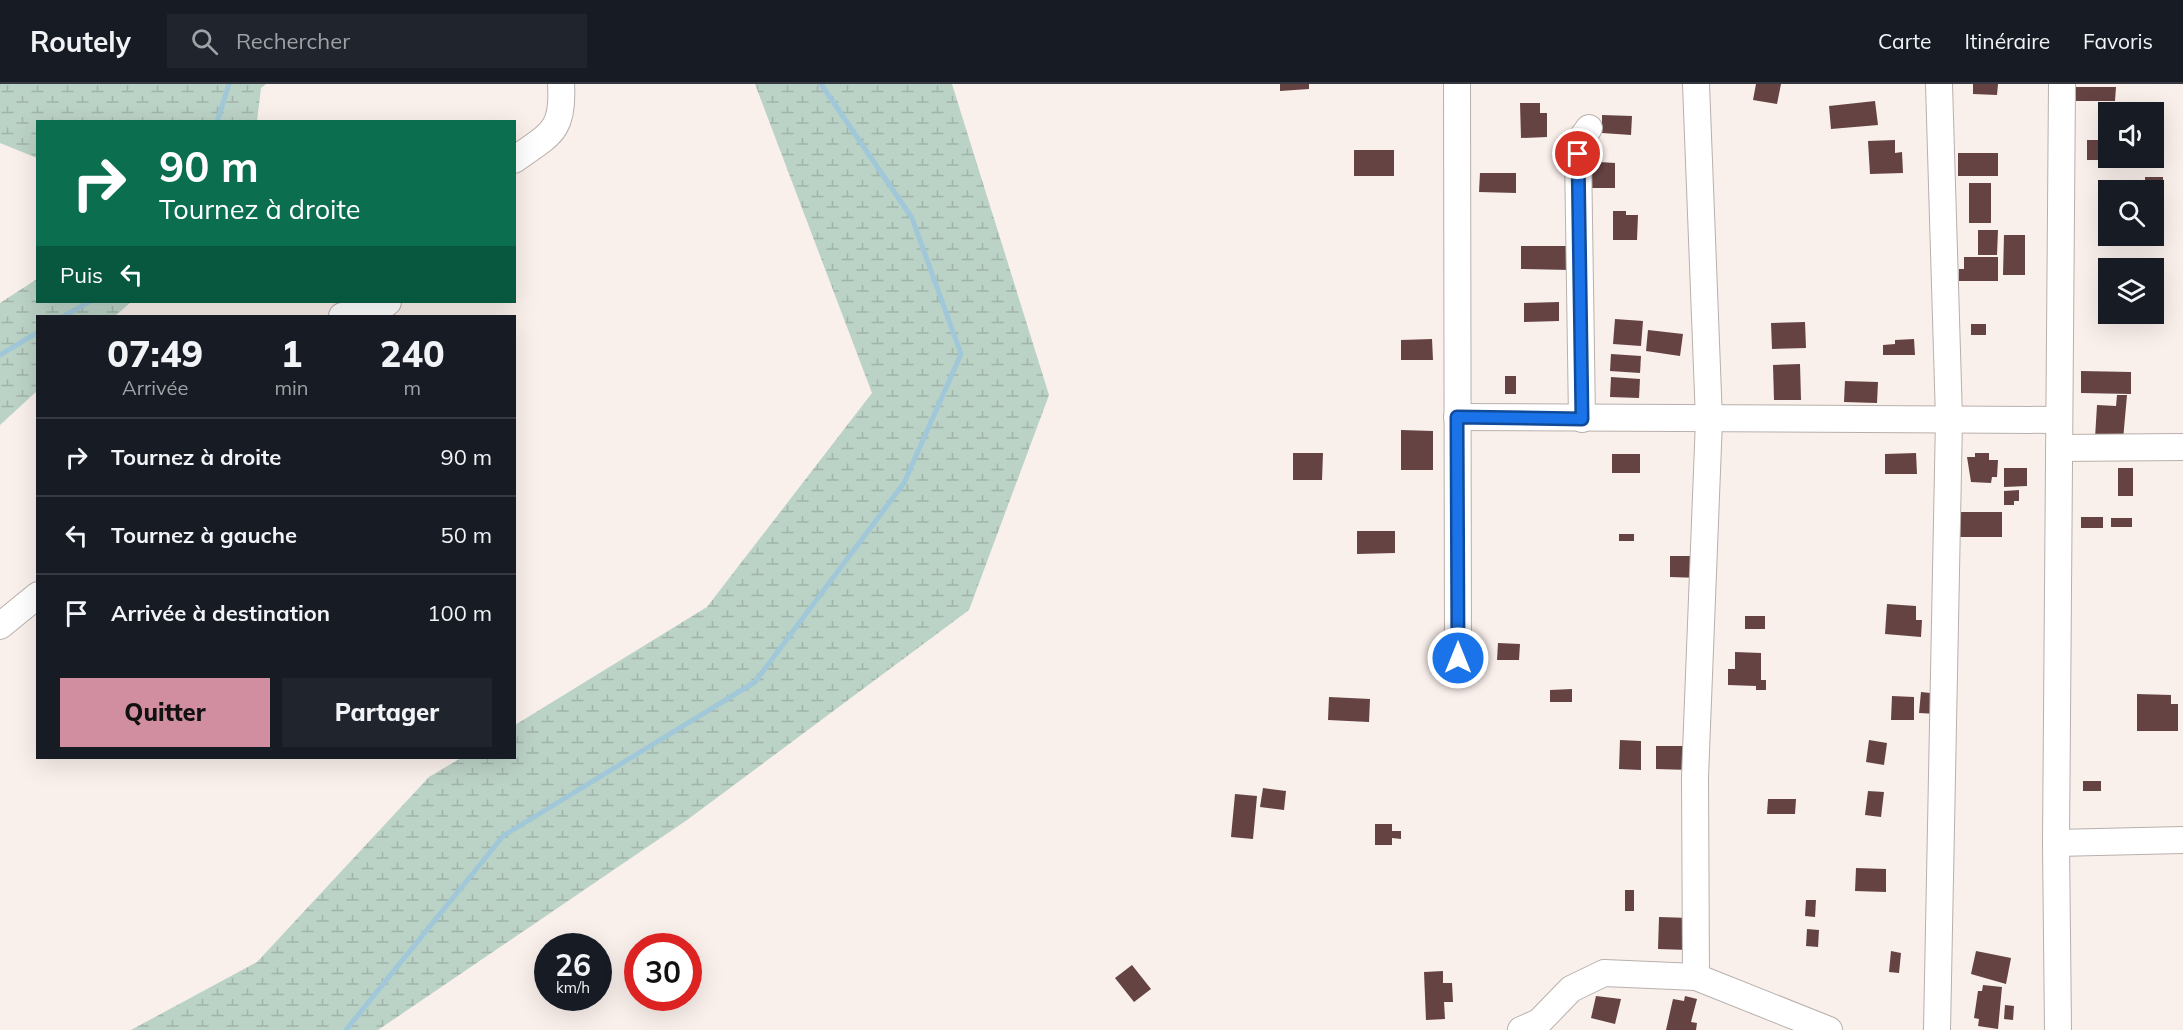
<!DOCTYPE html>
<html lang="fr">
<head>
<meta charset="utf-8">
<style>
	body { margin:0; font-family:Mulish,sans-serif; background:#20242c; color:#f1f3f6; height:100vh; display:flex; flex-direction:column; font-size:22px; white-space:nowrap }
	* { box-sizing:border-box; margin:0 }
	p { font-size:20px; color:#9ea1a6 }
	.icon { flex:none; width:33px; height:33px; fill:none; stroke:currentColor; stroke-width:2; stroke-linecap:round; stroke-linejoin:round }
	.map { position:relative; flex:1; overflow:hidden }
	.sheet { position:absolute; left:36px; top:231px; width:480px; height:444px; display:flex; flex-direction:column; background:#171b24; border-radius:0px; box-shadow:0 6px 24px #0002 }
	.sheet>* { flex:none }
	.hud { position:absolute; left:36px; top:36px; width:480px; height:183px; border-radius:0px; box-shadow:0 6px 24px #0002; background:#0b6e4f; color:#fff; overflow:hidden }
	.controls { position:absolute; left:2098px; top:18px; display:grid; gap:12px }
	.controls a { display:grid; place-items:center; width:66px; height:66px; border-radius:0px; background:#171b24; box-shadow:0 6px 24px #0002; font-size:30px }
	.speed { position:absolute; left:534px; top:849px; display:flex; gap:12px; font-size:30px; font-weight:700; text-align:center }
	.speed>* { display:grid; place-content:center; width:78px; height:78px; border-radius:50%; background:#171b24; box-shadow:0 6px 24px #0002; line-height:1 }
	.speed small { font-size:15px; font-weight:400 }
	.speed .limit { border:9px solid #d22; background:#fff; color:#111 }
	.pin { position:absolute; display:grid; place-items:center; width:51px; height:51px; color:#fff; margin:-26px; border:3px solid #fff; border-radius:50%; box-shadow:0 2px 6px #0007 }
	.me { position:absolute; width:66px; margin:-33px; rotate:0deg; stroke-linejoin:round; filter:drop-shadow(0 0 4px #0008) }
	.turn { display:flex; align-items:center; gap:21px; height:126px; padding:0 24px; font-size:27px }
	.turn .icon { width:78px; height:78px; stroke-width:2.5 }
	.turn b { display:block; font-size:42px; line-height:51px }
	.then { display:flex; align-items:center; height:57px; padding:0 24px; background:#0003; gap:12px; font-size:22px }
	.eta { display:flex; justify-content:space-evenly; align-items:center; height:102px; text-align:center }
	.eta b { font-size:36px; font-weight:800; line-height:42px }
	.cta { display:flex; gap:12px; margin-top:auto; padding:12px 24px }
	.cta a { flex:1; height:69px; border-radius:0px; background:#d18ea0; color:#111; font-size:24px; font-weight:800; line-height:69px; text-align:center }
	.cta a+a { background:#20242c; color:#f1f3f6 }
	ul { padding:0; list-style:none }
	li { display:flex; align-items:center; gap:18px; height:78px; padding:0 24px; border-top:2px solid #363941 }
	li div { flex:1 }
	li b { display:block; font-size:22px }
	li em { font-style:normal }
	header { display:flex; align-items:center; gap:36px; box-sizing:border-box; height:84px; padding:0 30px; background:#171b24; border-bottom:2px solid #363941 }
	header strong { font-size:28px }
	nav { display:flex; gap:33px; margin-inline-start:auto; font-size:21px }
	.search { width:420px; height:54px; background:#20242c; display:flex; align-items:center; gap:15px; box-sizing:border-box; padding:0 21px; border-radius:0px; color:#9ea1a6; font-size:22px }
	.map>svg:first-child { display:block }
</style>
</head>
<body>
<header>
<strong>Routely</strong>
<div class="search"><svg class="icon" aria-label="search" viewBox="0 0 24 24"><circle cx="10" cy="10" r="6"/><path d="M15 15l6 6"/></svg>Rechercher</div>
<nav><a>Carte</a><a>Itinéraire</a><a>Favoris</a></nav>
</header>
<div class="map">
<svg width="2183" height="946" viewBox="0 0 2183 946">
	<defs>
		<pattern id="wetland-marsh" width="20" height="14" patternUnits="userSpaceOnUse" patternTransform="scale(1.5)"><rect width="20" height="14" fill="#bbd2c6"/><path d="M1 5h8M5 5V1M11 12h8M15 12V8" fill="none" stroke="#a1b4aa"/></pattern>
	</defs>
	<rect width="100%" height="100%" fill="#f9efeb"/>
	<!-- wetland -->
	<g fill="url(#wetland-marsh)">
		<polygon points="0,0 266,0 261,4 257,37 38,38 37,74 0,59"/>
		<polygon points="755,0 952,0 1049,311 969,526 687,736 378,946 131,946 257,878 429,693 461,674 514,674 515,641 707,523 872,309"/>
		<polygon points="37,195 38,218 131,218 115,232 38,232 37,307 0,341 0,219"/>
	</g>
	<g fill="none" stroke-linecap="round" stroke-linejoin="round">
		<!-- stream -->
		<g stroke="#a1c8d9" stroke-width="5">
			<polyline points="217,38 229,0"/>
			<polyline points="64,232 89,218"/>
			<polyline points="0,271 38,248"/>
			<polyline points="346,946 503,752 755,598 904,399 961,270 912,134 821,0"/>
		</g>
	</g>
	<!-- building -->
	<g fill="#654342">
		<polygon points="1280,0 1309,0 1309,5 1280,7"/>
		<polygon points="1756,0 1781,0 1777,20 1753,16"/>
		<polygon points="1973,0 1998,0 1997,11 1973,10"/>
		<polygon points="2076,3 2116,3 2115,17 2076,17"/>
		<polygon points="1875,17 1878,41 1831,45 1829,22"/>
		<polygon points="1520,19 1540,19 1540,29 1547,29 1547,53 1521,54"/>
		<polygon points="1602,31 1632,32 1631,51 1602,49"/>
		<polygon points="1895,56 1895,69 1902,68 1903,89 1870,90 1868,57"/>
		<polygon points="2087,56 2109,56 2110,76 2087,76"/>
		<rect x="1354" y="66" width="40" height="26"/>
		<rect x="1958" y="69" width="40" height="23"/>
		<polygon points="1599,78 1615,79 1615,104 1591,104 1591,83 1599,83"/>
		<polygon points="1480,89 1516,89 1516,109 1479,108"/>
		<rect x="2145" y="93" width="18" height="11"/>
		<rect x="1969" y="99" width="22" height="40"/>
		<polygon points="1613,127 1626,127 1626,131 1638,131 1637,156 1613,156"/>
		<polygon points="1978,146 1998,146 1997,171 1978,171"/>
		<polygon points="2004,151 2025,151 2025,191 2003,191"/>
		<polygon points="1521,162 1571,162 1570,186 1521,185"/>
		<polygon points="1964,173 1998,173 1998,197 1959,197 1959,185 1964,185"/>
		<polygon points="1559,218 1559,237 1524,238 1524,219"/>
		<polygon points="1615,235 1643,237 1641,262 1613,260"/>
		<polygon points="1805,238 1806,264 1772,265 1771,239"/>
		<rect x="1971" y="240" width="15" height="11"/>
		<polygon points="1648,246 1683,250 1680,272 1646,267"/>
		<polygon points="1432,255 1433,276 1401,276 1401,256"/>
		<polygon points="1914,255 1915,271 1883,271 1883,261 1895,260 1895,256"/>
		<polygon points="1611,270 1641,272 1640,289 1610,287"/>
		<polygon points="1800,280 1801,316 1774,316 1773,281"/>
		<polygon points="2081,287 2131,288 2131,310 2081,309"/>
		<rect x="1505" y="292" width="11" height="18"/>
		<polygon points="1611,293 1640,295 1639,314 1610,313"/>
		<polygon points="1845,297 1878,298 1877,319 1844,318"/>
		<polygon points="2117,311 2127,311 2123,356 2095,354 2097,321 2116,322"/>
		<polygon points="1401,346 1433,347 1433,386 1401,386"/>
		<polygon points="1293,369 1323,369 1322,396 1293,396"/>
		<polygon points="1916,369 1917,390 1885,390 1885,370"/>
		<polygon points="1975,369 1989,369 1989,376 1998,376 1997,393 1992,393 1991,399 1971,398 1967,373 1975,373"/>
		<rect x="1612" y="370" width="28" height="19"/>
		<polygon points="2004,384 2027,384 2027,402 2004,403"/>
		<rect x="2118" y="384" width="15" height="28"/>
		<polygon points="2019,406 2019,417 2014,417 2014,421 2004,421 2004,407"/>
		<rect x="1955" y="428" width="47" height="25"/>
		<rect x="2081" y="433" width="22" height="11"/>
		<rect x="2111" y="434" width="21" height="9"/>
		<polygon points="1357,447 1395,447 1395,469 1357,470"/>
		<rect x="1619" y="450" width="15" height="7"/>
		<polygon points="1670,472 1700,472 1700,494 1670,493"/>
		<polygon points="1887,520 1916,522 1916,536 1922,536 1921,553 1885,550"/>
		<rect x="1745" y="532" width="20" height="13"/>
		<polygon points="1498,559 1520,560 1519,576 1497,576"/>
		<polygon points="1735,568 1761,569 1761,596 1766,596 1766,606 1756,606 1756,602 1728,601 1728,585 1735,585"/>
		<polygon points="1572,605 1572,618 1550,618 1550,606"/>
		<polygon points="1921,608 1940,610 1938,630 1919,629"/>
		<polygon points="2137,610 2171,611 2171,620 2178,620 2178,647 2137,647"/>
		<polygon points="1892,612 1914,613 1914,636 1891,636"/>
		<polygon points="1329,613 1370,615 1369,638 1328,636"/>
		<polygon points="1620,656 1641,657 1641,686 1619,685"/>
		<polygon points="1869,656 1887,659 1884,681 1866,678"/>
		<polygon points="1656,662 1691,662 1690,686 1656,685"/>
		<rect x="2083" y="697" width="18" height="10"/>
		<polygon points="1263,704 1286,707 1284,726 1260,723"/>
		<polygon points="1868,707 1884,708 1881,733 1865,731"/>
		<polygon points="1235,710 1257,712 1253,755 1231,753"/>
		<polygon points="1768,715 1796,715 1795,730 1767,730"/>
		<polygon points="1375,740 1392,740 1392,747 1401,747 1401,755 1392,754 1392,761 1375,761"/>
		<polygon points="1856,784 1886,785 1886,808 1855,807"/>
		<rect x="1625" y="806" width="9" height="21"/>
		<polygon points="1806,816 1816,816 1815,833 1805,832"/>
		<polygon points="1659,833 1690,834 1689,866 1658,865"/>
		<polygon points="1807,845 1819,846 1818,863 1806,862"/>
		<polygon points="1891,867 1901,869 1899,889 1889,888"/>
		<polygon points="1976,867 2011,874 2006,900 1971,890"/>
		<polygon points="1132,881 1151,905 1134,918 1115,894"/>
		<polygon points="1443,887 1443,899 1452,899 1453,918 1444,918 1445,935 1426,936 1424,888"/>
		<polygon points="1983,901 2002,903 1998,945 1978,942 1979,935 1974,934 1978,907 1982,907"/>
		<polygon points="1596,912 1621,915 1615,940 1591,934"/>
		<polygon points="1685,912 1697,915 1691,938 1697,939 1696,946 1666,946 1673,915 1684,917"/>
		<polygon points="2005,921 2014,922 2013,936 2004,935"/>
	</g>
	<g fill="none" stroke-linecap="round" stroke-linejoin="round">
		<defs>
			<g id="minor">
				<polyline points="1457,0 1458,574"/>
				<path d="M 514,76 C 550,50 564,48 561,0"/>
				<polyline points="342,232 384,221 388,218"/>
				<polyline points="1457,333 2059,336"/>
				<polyline points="1582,335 1578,70 1581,55 1589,44"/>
				<polyline points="2059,364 2183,363"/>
				<polyline points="0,542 38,511"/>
				<polyline points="2056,759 2062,0"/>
				<polyline points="1696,893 1695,693 1709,336 1696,0"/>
				<polyline points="1521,946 1539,938 1571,905 1604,889 1696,893 1829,946"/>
				<polyline points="1937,946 1949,335 1939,0"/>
				<polyline points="2058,946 2056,759 2183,756"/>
			</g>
		</defs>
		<!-- minor casing -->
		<use href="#minor" stroke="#b8b0ac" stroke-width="28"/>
		<!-- minor -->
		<use href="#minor" stroke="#fff" stroke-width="26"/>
	</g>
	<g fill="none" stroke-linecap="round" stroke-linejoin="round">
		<defs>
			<polyline id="route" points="1458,574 1457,333 1582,335 1578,70"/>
		</defs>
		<!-- route casing -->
		<use href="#route" stroke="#114b97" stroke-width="15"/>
		<!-- route -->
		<use href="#route" stroke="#1a73e8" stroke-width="10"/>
	</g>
</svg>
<div class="controls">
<a><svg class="icon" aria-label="sound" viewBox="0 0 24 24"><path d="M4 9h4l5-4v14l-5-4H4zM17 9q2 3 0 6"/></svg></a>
<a><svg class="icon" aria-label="search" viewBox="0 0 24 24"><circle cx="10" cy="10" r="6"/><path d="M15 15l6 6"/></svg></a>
<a><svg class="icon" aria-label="layers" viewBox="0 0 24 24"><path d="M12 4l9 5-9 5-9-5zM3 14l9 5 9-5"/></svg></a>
</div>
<div class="speed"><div>26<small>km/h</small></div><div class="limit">30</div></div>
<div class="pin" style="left:1578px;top:70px;background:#d93025"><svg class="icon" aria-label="arrive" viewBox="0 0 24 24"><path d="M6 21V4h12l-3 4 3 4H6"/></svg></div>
<svg class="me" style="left:1458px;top:574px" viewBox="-20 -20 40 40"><circle r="17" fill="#1a73e8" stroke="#fff" stroke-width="3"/><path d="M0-11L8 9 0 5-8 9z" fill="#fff"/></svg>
<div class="hud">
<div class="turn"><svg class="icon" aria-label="right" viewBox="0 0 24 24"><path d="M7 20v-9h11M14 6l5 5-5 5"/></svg><div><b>90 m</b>Tournez à droite</div></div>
<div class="then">Puis<svg class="icon" aria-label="left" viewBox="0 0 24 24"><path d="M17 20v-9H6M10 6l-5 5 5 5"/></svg></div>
</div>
<section class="sheet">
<div class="eta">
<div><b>07:49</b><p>Arrivée</p></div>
<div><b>1</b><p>min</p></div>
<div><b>240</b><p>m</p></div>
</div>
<ul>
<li><svg class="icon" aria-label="right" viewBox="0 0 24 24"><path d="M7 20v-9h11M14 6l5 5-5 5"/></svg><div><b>Tournez à droite</b></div><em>90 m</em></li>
<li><svg class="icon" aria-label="left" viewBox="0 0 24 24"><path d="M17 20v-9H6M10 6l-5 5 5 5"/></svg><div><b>Tournez à gauche</b></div><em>50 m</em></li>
<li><svg class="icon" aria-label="arrive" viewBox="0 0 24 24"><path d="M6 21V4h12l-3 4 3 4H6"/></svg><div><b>Arrivée à destination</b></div><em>100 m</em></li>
</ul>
<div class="cta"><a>Quitter</a><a>Partager</a></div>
</section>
</div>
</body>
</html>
